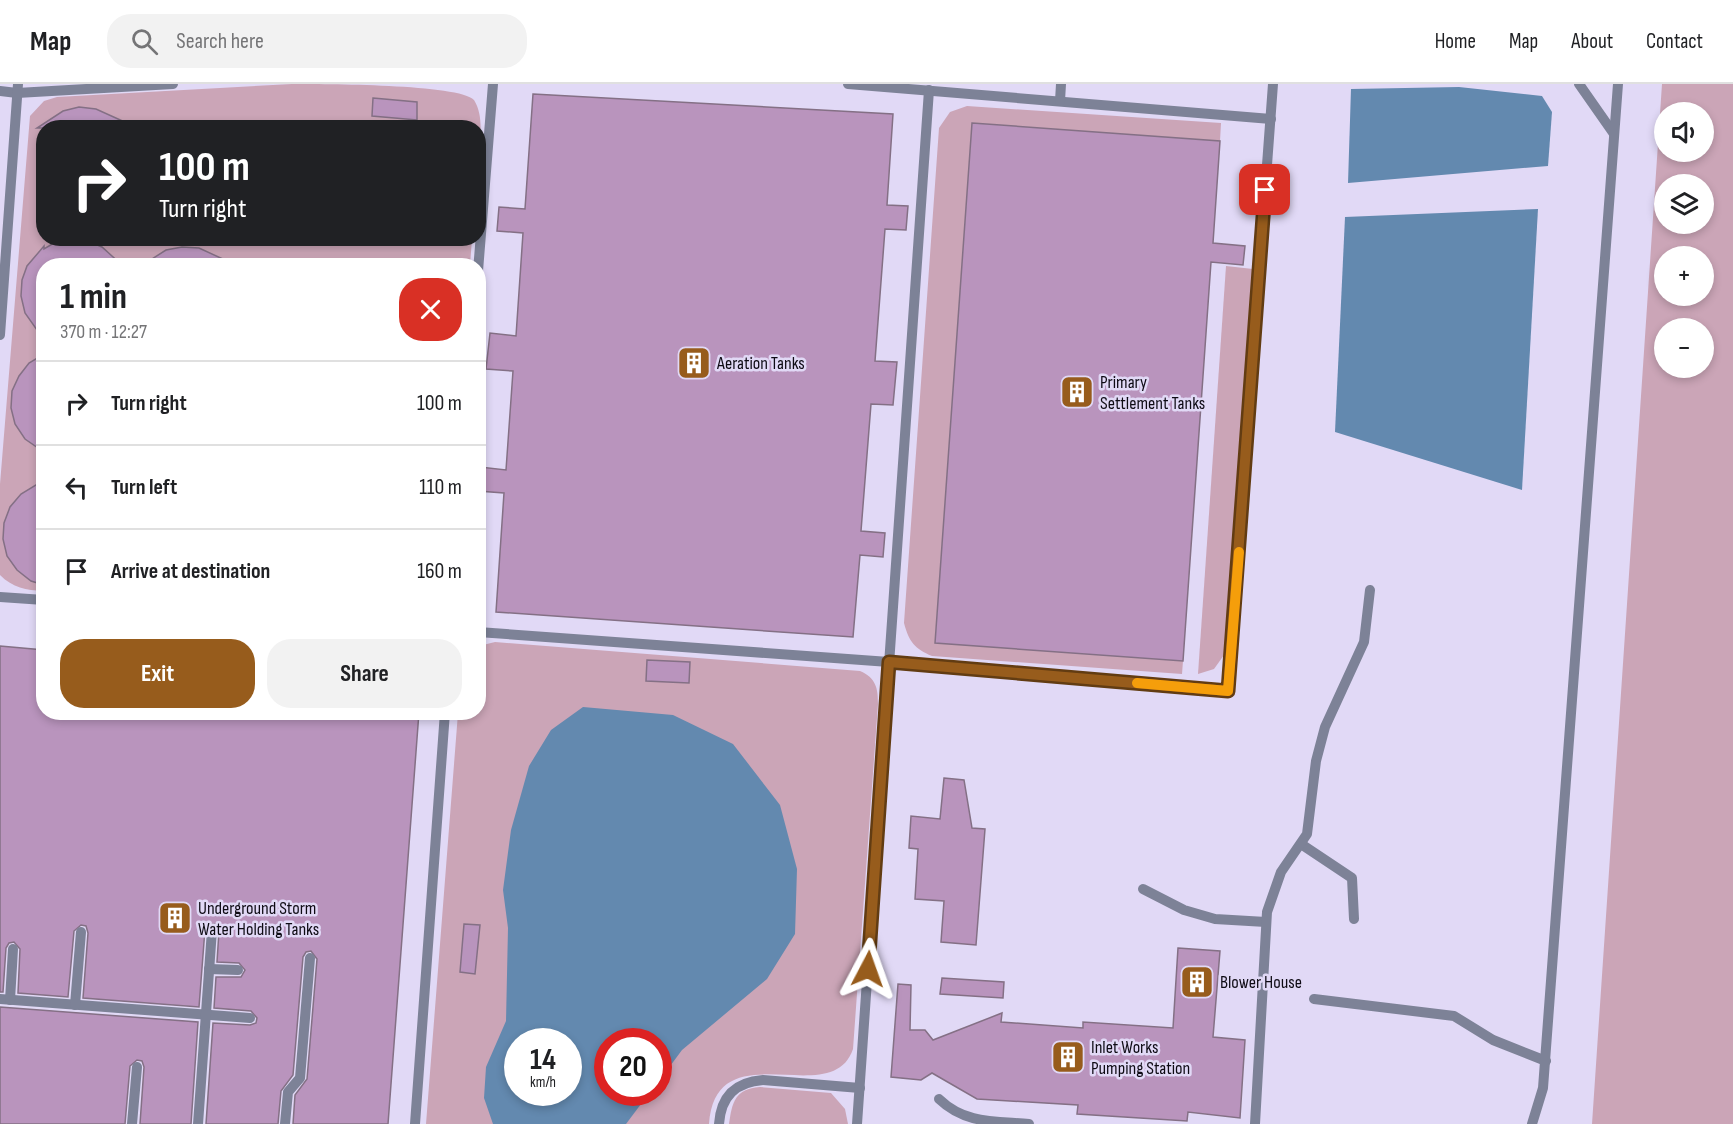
<!DOCTYPE html>
<html lang="en">
<head>
<meta charset="utf-8">
<style>
	body { margin:0; font-family:"Sofia Sans Condensed",sans-serif; background:#f2f2f2; color:#202124; height:100vh; display:flex; flex-direction:column; font-size:22px; white-space:nowrap }
	* { box-sizing:border-box; margin:0 }
	p { font-size:20px; color:#757577 }
	.icon { flex:none; width:33px; height:33px; fill:none; stroke:currentColor; stroke-width:2; stroke-linecap:round; stroke-linejoin:round }
	.map { position:relative; flex:1; overflow:hidden }
	.side { position:absolute; left:36px; top:174px; width:450px; height:462px; display:flex; flex-direction:column; background:#fff; border-radius:24px; box-shadow:0 3px 9px #0003 }
	.side>* { flex:none }
	.top-card { position:absolute; left:36px; top:36px; width:450px; height:126px; border-radius:24px; box-shadow:0 3px 9px #0003; background:#202124; color:#fff; overflow:hidden }
	.controls { position:absolute; left:1654px; top:18px; display:grid; gap:12px }
	.controls a { display:grid; place-items:center; width:60px; height:60px; border-radius:50%; background:#fff; box-shadow:0 3px 9px #0003; font-size:30px }
	.speed { position:absolute; left:504px; top:944px; display:flex; gap:12px; font-size:30px; font-weight:700; text-align:center }
	.speed>* { display:grid; place-content:center; width:78px; height:78px; border-radius:50%; background:#fff; box-shadow:0 3px 9px #0003; line-height:1 }
	.speed small { font-size:15px; font-weight:400 }
	.speed .limit { border:9px solid #d22; background:#fff; color:#111 }
	.pin { position:absolute; display:grid; place-items:center; width:51px; height:51px; color:#fff; margin:-26px; border-radius:12px; box-shadow:0 3px 9px #0006 }
	.me { position:absolute; width:66px; margin:-33px; rotate:4deg; stroke-linejoin:round; filter:drop-shadow(0 0 4px #0008) }
	.turn { display:flex; align-items:center; gap:21px; height:126px; padding:0 24px; font-size:27px }
	.turn .icon { width:78px; height:78px; stroke-width:2.5 }
	.turn b { display:block; font-size:42px; line-height:51px }
	.round { display:grid; place-items:center; flex:none; width:63px; height:63px; border-radius:24px; background:#f2f2f2 }
	.headline { display:flex; align-items:center; justify-content:space-between; height:102px; padding:0 24px }
	h1 { font-size:36px; font-weight:700; line-height:45px }
	.button { display:flex; gap:12px; margin-top:auto; padding:12px 24px }
	.button a { flex:1; height:69px; border-radius:24px; background:#975c1c; color:#fff; font-size:24px; font-weight:700; line-height:69px; text-align:center }
	.button a+a { background:#f2f2f2; color:#202124 }
	ul { padding:0; list-style:none }
	li { display:flex; align-items:center; gap:18px; height:84px; padding:0 24px; border-top:2px solid #e0e0e0 }
	li div { flex:1 }
	li b { display:block; font-size:22px }
	li em { font-style:normal }
	header { display:flex; align-items:center; gap:36px; box-sizing:border-box; height:84px; padding:0 30px; background:#fff; border-bottom:2px solid #e0e0e0 }
	header strong { font-size:28px }
	nav { display:flex; gap:33px; margin-inline-start:auto; font-size:21px }
	.search { width:420px; height:54px; background:#f2f2f2; display:flex; align-items:center; gap:15px; box-sizing:border-box; padding:0 21px; border-radius:24px; color:#757577; font-size:22px }
	.map>svg:first-child { display:block }
</style>
</head>
<body>
<header>
<strong>Map</strong>
<div class="search"><svg class="icon" aria-label="search" viewBox="0 0 24 24"><circle cx="10" cy="10" r="6"/><path d="M15 15l6 6"/></svg>Search here</div>
<nav><a>Home</a><a>Map</a><a>About</a><a>Contact</a></nav>
</header>
<div class="map">
<svg width="1733" height="1040" viewBox="0 0 1733 1040">
	<rect width="100%" height="100%" fill="#e1d9f6"/>
	<!-- green -->
	<g fill="#cba5b7" fill-rule="evenodd">
		<path d="M 292,0 C 322,0 460,0 474,16 C 484,32 480,53 479,71 L 478,44 L 44,44 L 44,154 L 472,155 L 470,181 L 44,182 L 43,507 C 26,506 13,504 0,491 L 0,400 L 30,32 L 44,17 L 57,13 Z"/>
		<path d="M 1662,0 L 1733,0 L 1733,1040 L 1592,1040 ZM 1665,28 L 1704,28 L 1704,68 L 1665,68 ZM 1665,100 L 1704,100 L 1704,140 L 1665,140 ZM 1665,172 L 1704,172 L 1704,212 L 1665,212 ZM 1665,244 L 1704,244 L 1704,284 L 1665,284 Z"/>
		<path d="M 967,22 L 1221,39 L 1220,57 L 972,39 L 935,558 L 1183,577 L 1182,590 L 932,572 C 915,565 909,558 904,539 L 939,44 L 950,28 Z"/>
		<polygon points="1226,182 1253,185 1224,571 1214,585 1198,590"/>
		<path d="M 495,558 L 860,587 C 876,594 878,604 878,620 L 853,965 C 832,1028 716,945 709,1040 L 426,1040 L 458,629 L 478,628 L 479,562 ZM 518,957 L 568,957 L 568,1008 L 518,1008 ZM 608,957 L 658,957 L 658,1008 L 608,1008 Z"/>
		<path d="M 760,1003 L 831,1009 L 845,1025 L 848,1040 L 729,1040 C 732,1018 735,1005 760,1003 Z"/>
	</g>
	<!-- water -->
	<g fill="#6389af" fill-rule="evenodd">
		<polygon points="1459,3 1542,12 1552,28 1548,82 1348,99 1351,5"/>
		<polygon points="1538,125 1522,406 1335,348 1345,133"/>
		<path d="M 583,623 L 673,631 L 733,660 L 780,721 L 797,785 L 795,850 L 767,895 L 682,966 L 659,997 L 658,957 L 608,957 L 608,1008 L 650,1008 L 626,1040 L 493,1040 L 484,1014 L 486,983 L 506,937 L 508,844 L 503,806 L 511,746 L 529,682 L 551,646 ZM 518,957 L 568,957 L 568,1008 L 518,1008 Z"/>
	</g>
	<!-- building -->
	<g fill="#b994bd" stroke="#847085" stroke-width="1.5">
		<polygon points="533,10 893,30 887,121 908,122 906,146 885,145 875,277 897,278 893,321 871,320 861,447 885,449 883,473 860,471 853,553 496,528 504,409 478,407 478,394 480,383 506,386 513,287 486,285 490,249 516,252 523,149 497,147 499,123 525,125"/>
		<polygon points="373,14 417,18 417,36 372,32"/>
		<polygon points="79,23 96,25 138,44 37,44 63,27"/>
		<polygon points="972,39 1220,57 1213,159 1245,162 1243,181 1211,178 1183,577 935,559"/>
		<polygon points="70,155 86,156 102,163 123,182 44,182 44,256 25,229 21,212 22,196 27,182 44,162 44,165 54,159"/>
		<polygon points="182,163 199,164 238,182 141,182 166,166"/>
		<polygon points="44,270 44,368 25,355 15,340 11,324 12,307 19,292 29,279"/>
		<polygon points="44,396 44,501 31,497 17,486 7,472 3,455 4,439 10,423 21,410"/>
		<polygon points="0,562 44,566 44,628 419,628 388,1040 293,1040 295,1011 307,995 317,875 311,867 306,868 303,873 293,991 281,1007 278,1040 206,1040 213,939 250,941 256,939 257,934 251,927 214,924 216,893 241,893 245,886 239,879 217,878 219,847 216,840 208,840 205,845 199,923 83,914 88,849 86,842 81,841 74,847 68,913 18,909 20,865 14,858 9,859 6,864 3,908 0,908"/>
		<polygon points="647,576 690,578 689,599 646,597"/>
		<polygon points="944,694 964,696 972,744 985,745 976,861 941,858 944,817 915,815 918,765 909,764 911,732 940,735"/>
		<polygon points="464,840 480,841 475,890 460,888"/>
		<polygon points="1178,864 1220,867 1213,953 1245,956 1240,1034 1188,1028 1187,1037 1077,1030 1078,1021 977,1015 932,989 921,996 891,993 898,900 911,901 910,946 925,946 933,956 1002,929 1001,938 1083,944 1083,938 1173,944"/>
		<polygon points="942,894 1004,898 1003,914 940,910"/>
		<polygon points="0,923 198,938 191,1040 140,1040 144,983 142,977 137,976 130,982 125,1040 0,1040"/>
	</g>
	<g fill="none" stroke-linecap="round" stroke-linejoin="round">
		<!-- service -->
		<g stroke="#7d8297" stroke-width="10">
			<polyline points="848,0 1271,35"/>
			<polyline points="1579,0 1614,50"/>
			<polyline points="0,7 17,9 173,0"/>
			<polyline points="1060,17 1061,0"/>
			<polyline points="478,187 493,0"/>
			<polyline points="0,251 18,0"/>
			<polyline points="0,513 44,516"/>
			<polyline points="478,548 889,578 1228,607 1273,0"/>
			<polyline points="1301,760 1352,794 1354,835"/>
			<polyline points="1143,805 1184,826 1215,835 1266,838"/>
			<polyline points="209,885 238,886"/>
			<polyline points="0,915 250,934"/>
			<polyline points="1314,915 1454,932 1493,956 1546,977"/>
			<polyline points="10,916 13,865"/>
			<polyline points="75,921 81,848"/>
			<path d="M 939,1015 C 965,1040 994,1037 1029,1040"/>
			<polyline points="132,1040 137,983"/>
			<polyline points="198,1040 212,846"/>
			<polyline points="285,1040 288,1008 300,994 310,874"/>
			<polyline points="415,1040 445,628"/>
			<path d="M 719,1040 C 721,1012 736,998 763,996 L 860,1004"/>
			<polyline points="857,1040 929,6"/>
			<polyline points="1255,1040 1267,828 1281,788 1307,750 1316,677 1325,643 1364,558 1370,506"/>
			<polyline points="1532,1040 1543,1004 1618,0"/>
		</g>
	</g>
	<g fill="none" stroke-linecap="round" stroke-linejoin="round">
		<defs>
			<polyline id="route" points="868,885 889,578 1228,607 1265,106"/>
		</defs>
		<!-- route casing -->
		<use href="#route" stroke="#623c12" stroke-width="15"/>
		<!-- route -->
		<use href="#route" stroke="#975c1c" stroke-width="10"/>
		<!-- slow -->
		<polyline stroke="#f59e0b" stroke-width="10" points="1137,599 1228,607 1239,468"/>
	</g>
	<!-- icons -->
	<defs>
		<symbol id="building-square" viewBox="-11 -11 22 22"><rect x="-9" y="-9" width="18" height="18" rx="4" fill="#975c1c" stroke="#e1d9f6"/><path d="M-4-6H4V6H1V3H-1V6H-4ZM-2.5-4.3h1.7v1.8h-1.7ZM.8-4.3h1.7v1.8H.8ZM-2.5-1h1.7V.8h-1.7ZM.8-1h1.7V.8H.8Z" fill="#fff"/></symbol>
	</defs>
	<g fill-rule="evenodd">
		<use href="#building-square" x="675" y="260" width="38" height="38"/>
		<use href="#building-square" x="1058" y="289" width="38" height="38"/>
		<use href="#building-square" x="156" y="815" width="38" height="38"/>
		<use href="#building-square" x="1178" y="879" width="38" height="38"/>
		<use href="#building-square" x="1049" y="954" width="38" height="38"/>
	</g>
	<g text-anchor="middle" dominant-baseline="central" stroke-width="5" stroke-linejoin="round" paint-order="stroke">
		<!-- poi labels -->
		<g font-size="18" fill="#0e0b14" stroke="#e1d9f6" text-anchor="start">
			<text x="717" y="279">Aeration Tanks</text>
			<text x="1100" y="298">Primary<tspan x="1100" dy="21">Settlement Tanks</tspan></text>
			<text x="198" y="824">Underground Storm<tspan x="198" dy="21">Water Holding Tanks</tspan></text>
			<text x="1220" y="898">Blower House</text>
			<text x="1091" y="963">Inlet Works<tspan x="1091" dy="21">Pumping Station</tspan></text>
		</g>
	</g>
</svg>
<div class="controls">
<a><svg class="icon" aria-label="sound" viewBox="0 0 24 24"><path d="M4 9h4l5-4v14l-5-4H4zM17 9q2 3 0 6"/></svg></a>
<a><svg class="icon" aria-label="layers" viewBox="0 0 24 24"><path d="M12 4l9 5-9 5-9-5zM3 14l9 5 9-5"/></svg></a>
<a>+</a>
<a>−</a>
</div>
<div class="speed"><div>14<small>km/h</small></div><div class="limit">20</div></div>
<div class="pin" style="left:1265px;top:106px;background:#d93025"><svg class="icon" aria-label="arrive" viewBox="0 0 24 24"><path d="M6 21V4h12l-3 4 3 4H6"/></svg></div>
<svg class="me" style="left:868px;top:885px" viewBox="-20 -20 40 40"><path d="M0-17L14 15 0 8-14 15z" fill="#975c1c" stroke="#fff" stroke-width="4"/></svg>
<div class="top-card">
<div class="turn"><svg class="icon" aria-label="right" viewBox="0 0 24 24"><path d="M7 20v-9h11M14 6l5 5-5 5"/></svg><div><b>100 m</b>Turn right</div></div>
</div>
<section class="side">
<div class="headline"><div><h1>1 min</h1><p>370 m · 12:27</p></div><a class="round" style="background:#d93025;color:#fff"><svg class="icon" aria-label="close" viewBox="0 0 24 24"><path d="M6 6l12 12M18 6L6 18"/></svg></a></div>
<ul>
<li><svg class="icon" aria-label="right" viewBox="0 0 24 24"><path d="M7 20v-9h11M14 6l5 5-5 5"/></svg><div><b>Turn right</b></div><em>100 m</em></li>
<li><svg class="icon" aria-label="left" viewBox="0 0 24 24"><path d="M17 20v-9H6M10 6l-5 5 5 5"/></svg><div><b>Turn left</b></div><em>110 m</em></li>
<li><svg class="icon" aria-label="arrive" viewBox="0 0 24 24"><path d="M6 21V4h12l-3 4 3 4H6"/></svg><div><b>Arrive at destination</b></div><em>160 m</em></li>
</ul>
<div class="button"><a>Exit</a><a>Share</a></div>
</section>
</div>
</body>
</html>
